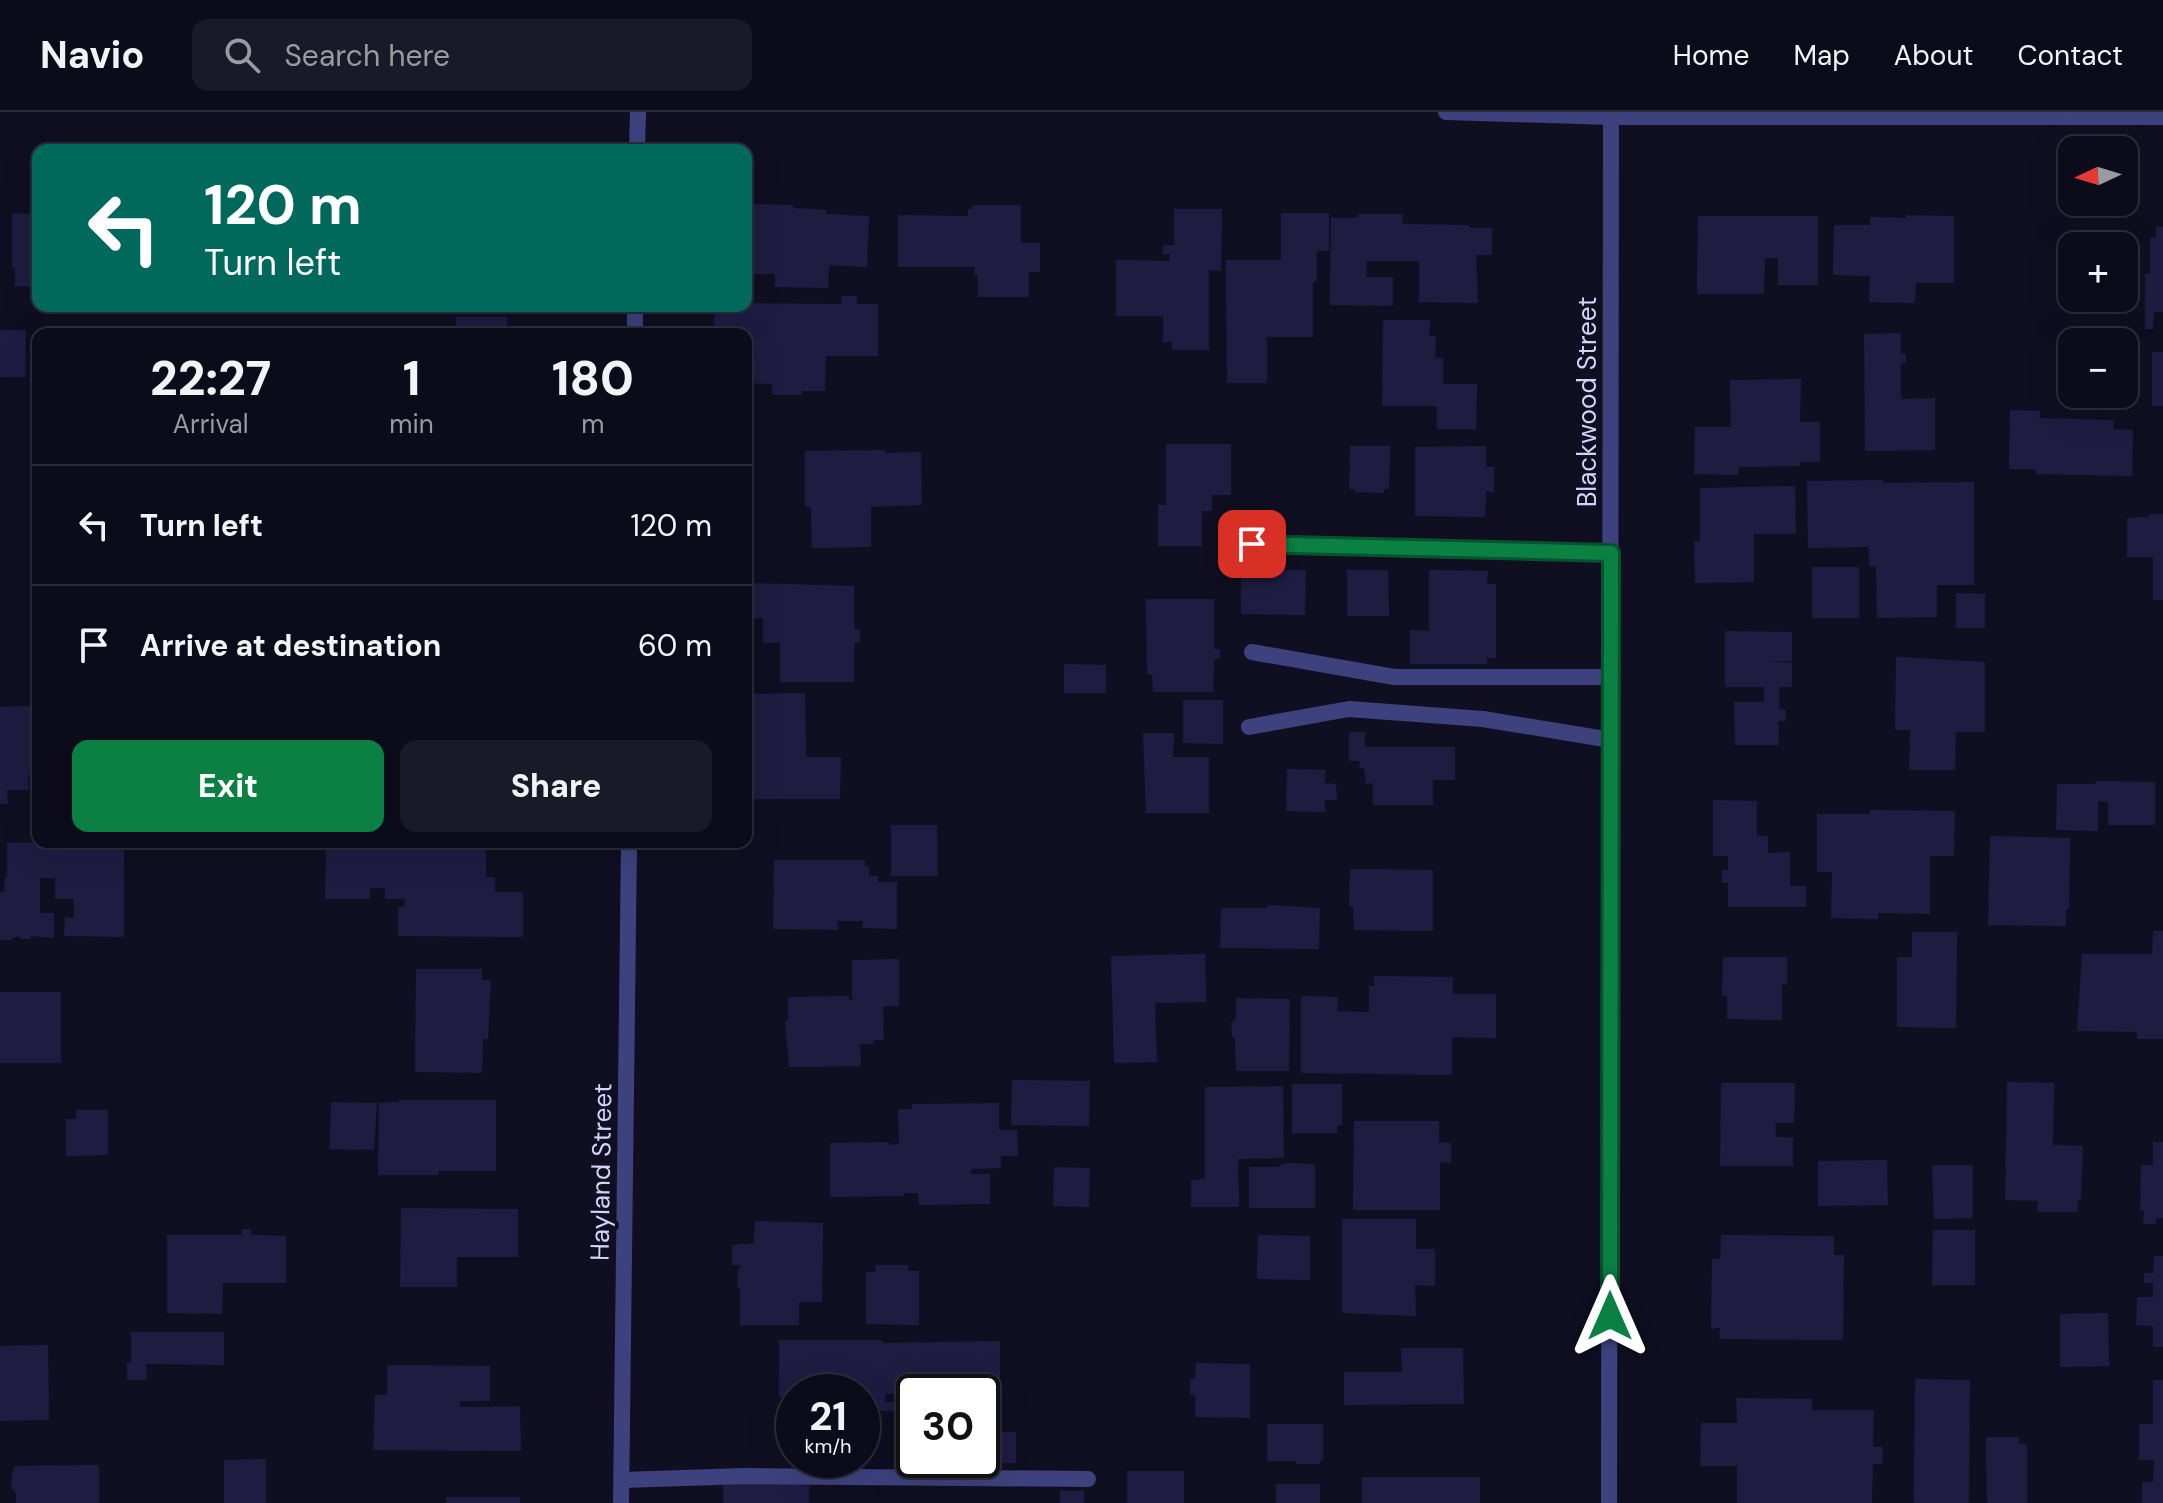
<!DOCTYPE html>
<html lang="en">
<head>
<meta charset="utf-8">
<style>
	body { margin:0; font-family:"DM Sans",sans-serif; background:#1a1927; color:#f1f3f6; height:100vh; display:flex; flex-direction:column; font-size:30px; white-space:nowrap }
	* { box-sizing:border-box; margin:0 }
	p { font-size:26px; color:#9a9ba2 }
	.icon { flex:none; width:44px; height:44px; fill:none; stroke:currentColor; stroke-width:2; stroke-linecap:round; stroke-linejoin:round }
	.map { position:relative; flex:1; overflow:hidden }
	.sheet { position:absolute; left:32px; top:216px; width:720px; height:520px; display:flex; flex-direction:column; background:#0c0b1a; border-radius:16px; box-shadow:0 8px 32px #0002,0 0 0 2px #2c2b39 }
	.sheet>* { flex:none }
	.guide { position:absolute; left:32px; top:32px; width:720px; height:168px; border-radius:16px; box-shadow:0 8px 32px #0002,0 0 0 2px #2c2b39; background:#00695c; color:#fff; overflow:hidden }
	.needle { width:52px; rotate:266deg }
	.buttons { position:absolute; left:2058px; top:24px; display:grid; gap:16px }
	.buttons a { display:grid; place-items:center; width:80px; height:80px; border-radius:16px; background:#0c0b1a; box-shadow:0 8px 32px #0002,0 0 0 2px #2c2b39; font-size:40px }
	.speed { position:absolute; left:776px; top:1262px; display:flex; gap:16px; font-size:40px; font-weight:700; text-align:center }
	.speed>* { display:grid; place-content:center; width:104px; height:104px; border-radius:50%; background:#0c0b1a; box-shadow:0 8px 32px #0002,0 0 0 2px #2c2b39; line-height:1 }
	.speed small { font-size:20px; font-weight:400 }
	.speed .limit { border:4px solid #111; border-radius:12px; background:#fff; color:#111 }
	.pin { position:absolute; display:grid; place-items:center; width:68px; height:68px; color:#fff; margin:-34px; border-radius:16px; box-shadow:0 4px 12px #0006 }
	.me { position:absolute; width:88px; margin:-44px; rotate:0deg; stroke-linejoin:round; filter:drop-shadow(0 0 6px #0008) }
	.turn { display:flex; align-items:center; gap:28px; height:168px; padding:0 40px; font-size:36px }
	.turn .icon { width:104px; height:104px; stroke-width:2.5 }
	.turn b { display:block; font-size:56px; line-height:68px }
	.eta { display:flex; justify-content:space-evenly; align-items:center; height:136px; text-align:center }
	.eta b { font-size:48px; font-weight:800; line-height:56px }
	.cta { display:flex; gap:16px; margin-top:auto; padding:16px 40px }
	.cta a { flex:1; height:92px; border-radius:16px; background:#0b8043; color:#fff; font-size:32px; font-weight:800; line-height:92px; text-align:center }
	.cta a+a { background:#1a1927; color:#f1f3f6 }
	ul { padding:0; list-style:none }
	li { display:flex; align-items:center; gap:24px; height:120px; padding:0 40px; border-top:2px solid #2c2b39 }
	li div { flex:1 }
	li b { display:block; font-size:30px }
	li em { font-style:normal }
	header { display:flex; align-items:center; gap:48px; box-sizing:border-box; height:112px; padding:0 40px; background:#0c0b1a; border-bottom:2px solid #2c2b39 }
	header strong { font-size:38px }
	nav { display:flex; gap:44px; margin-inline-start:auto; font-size:28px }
	.search { width:560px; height:72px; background:#1a1927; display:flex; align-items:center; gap:20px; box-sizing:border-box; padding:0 28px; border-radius:16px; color:#9a9ba2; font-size:30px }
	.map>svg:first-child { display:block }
</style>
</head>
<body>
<header>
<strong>Navio</strong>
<div class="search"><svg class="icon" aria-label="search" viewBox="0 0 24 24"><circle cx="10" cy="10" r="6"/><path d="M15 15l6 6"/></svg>Search here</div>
<nav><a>Home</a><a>Map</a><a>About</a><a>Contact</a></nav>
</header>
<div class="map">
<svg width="2163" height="1391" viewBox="0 0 2163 1391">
	<rect width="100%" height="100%" fill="#100f22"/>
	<!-- building -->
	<g fill="#1f1c42">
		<polygon points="33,91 38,91 38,175 15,174 15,155 12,155 12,101 32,102"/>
		<polygon points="746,92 793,93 793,96 826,98 826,102 869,104 867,155 829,153 828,176 775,175 775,162 746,162"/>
		<polygon points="972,93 1021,93 1021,131 1040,131 1040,160 1029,160 1029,185 978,185 978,163 974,163 975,155 898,155 898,103 968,104 968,97 972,97"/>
		<polygon points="1174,97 1222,97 1221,159 1209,158 1209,238 1172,238 1172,230 1163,230 1163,204 1116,204 1116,148 1170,149 1170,142 1163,142 1163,133 1174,133"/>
		<polygon points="1281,101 1329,101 1329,139 1317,139 1317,169 1313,170 1313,225 1267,225 1267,271 1227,271 1226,148 1281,148"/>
		<polygon points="1358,102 1403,102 1402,112 1469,113 1470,116 1492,116 1492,143 1476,143 1478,191 1419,190 1419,149 1367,149 1366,165 1393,165 1393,194 1330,193 1331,106 1357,106"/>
		<polygon points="1906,103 1954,104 1954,171 1916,171 1915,191 1869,190 1870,164 1833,163 1834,113 1870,113 1870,105 1906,106"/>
		<polygon points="1698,104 1818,104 1818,173 1778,173 1778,146 1765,146 1764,182 1697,182"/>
		<polygon points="2156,115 2163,115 2163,200 2154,200 2153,217 2145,217 2145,162 2150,161 2150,126 2156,125"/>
		<polygon points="842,184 857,184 857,192 878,192 878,244 826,244 825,279 802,279 802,283 772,283 772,272 746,271 746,222 714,222 714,194 746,194 746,191 841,192"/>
		<rect x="456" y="205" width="51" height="17"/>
		<polygon points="1383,208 1430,208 1429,224 1436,224 1435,246 1443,246 1443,272 1477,272 1476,317 1437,317 1437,294 1382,294"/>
		<polygon points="0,218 26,218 25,265 0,265"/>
		<polygon points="1901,221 1901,242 1906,242 1906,251 1901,251 1901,287 1935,286 1935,338 1865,339 1864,222"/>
		<rect x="2152" y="240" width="11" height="54"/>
		<polygon points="1801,267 1800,310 1820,310 1820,350 1800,350 1800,354 1739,355 1738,363 1694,362 1695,315 1731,315 1730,268"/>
		<polygon points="2010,298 2040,299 2040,306 2114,308 2113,317 2133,318 2132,364 2036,362 2036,357 2009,357"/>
		<polygon points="1166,332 1231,332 1231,383 1212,383 1212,399 1202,399 1202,434 1158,434 1158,393 1166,393"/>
		<polygon points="1350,334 1390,334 1389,377 1384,377 1384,381 1355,380 1355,377 1349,377"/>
		<polygon points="1486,334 1486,355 1494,355 1494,380 1486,379 1485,405 1415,404 1415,335"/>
		<polygon points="885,338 885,341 921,340 922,393 871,395 871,435 812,436 811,395 805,394 805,339"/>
		<polygon points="1883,368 1883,371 1974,370 1974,473 1937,473 1937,505 1877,506 1876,455 1869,454 1869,435 1808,436 1807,369"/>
		<polygon points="1795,374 1796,422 1754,422 1754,470 1695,471 1694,429 1700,429 1700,376"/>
		<polygon points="2149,402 2163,402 2163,488 2153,488 2153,445 2127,445 2127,406 2150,405"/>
		<rect x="1812" y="455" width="47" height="51"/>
		<polygon points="1241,457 1306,458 1305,503 1241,502"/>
		<polygon points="1347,458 1388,458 1389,504 1347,504"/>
		<polygon points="1429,458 1488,459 1487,472 1496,472 1496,546 1487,546 1487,552 1410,552 1410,518 1429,519"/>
		<polygon points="751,471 854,474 854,517 860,517 860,531 854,531 854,570 780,570 780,531 763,531 763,506 751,507"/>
		<polygon points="1956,481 1985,482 1985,516 1956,516"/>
		<polygon points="1146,487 1214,487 1214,537 1220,537 1220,547 1214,547 1213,580 1153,580 1152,563 1147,562"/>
		<polygon points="1725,519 1792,520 1792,549 1766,549 1792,551 1792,575 1779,575 1779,597 1785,597 1786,609 1778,609 1779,633 1735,633 1734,590 1764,590 1764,575 1725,575"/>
		<polygon points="1896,545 1985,550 1985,620 1956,620 1955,658 1909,658 1910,618 1895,618"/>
		<polygon points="1064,552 1106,553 1106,581 1064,581"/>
		<polygon points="805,581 806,645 841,645 840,687 749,687 751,582"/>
		<polygon points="1183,588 1223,588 1223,632 1183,631"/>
		<polygon points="38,594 38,663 28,663 29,678 7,678 8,692 0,692 0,595"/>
		<polygon points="1349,620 1365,620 1365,635 1455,635 1455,668 1433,668 1433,693 1373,693 1373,671 1366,672 1364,656 1359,656 1360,649 1349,649"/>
		<polygon points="1143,621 1174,621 1173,645 1209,645 1209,701 1146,701"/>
		<polygon points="1287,657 1325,658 1325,671 1336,672 1337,688 1325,688 1325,700 1286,699"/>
		<polygon points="2095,669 2155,670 2155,713 2108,713 2108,690 2098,689 2098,719 2056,718 2057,672 2096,672"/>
		<polygon points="1713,688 1757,689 1757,724 1768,724 1768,741 1790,740 1790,774 1806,774 1806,795 1728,795 1728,771 1722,771 1722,758 1728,758 1728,744 1713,744"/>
		<polygon points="1870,698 1955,699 1954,744 1930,744 1930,802 1878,801 1878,807 1831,806 1832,760 1817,760 1817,702 1870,702"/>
		<polygon points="891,713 937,713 938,764 891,764"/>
		<polygon points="1990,724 2070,726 2069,797 2066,798 2066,814 1988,813"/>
		<polygon points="124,730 124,825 64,824 65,805 74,806 74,787 55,787 55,766 40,766 40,801 54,801 54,826 30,824 31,827 21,827 20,825 12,825 12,828 0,828 0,780 4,780 5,765 7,765 7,731"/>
		<polygon points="326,735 486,736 486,765 495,765 495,780 523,780 523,825 398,824 398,795 404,795 405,787 385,787 385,776 370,776 370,787 325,787"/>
		<polygon points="774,748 865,748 865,754 869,754 869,764 878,764 878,770 897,770 897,817 862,816 863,809 837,809 838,818 773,817"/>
		<polygon points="1350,757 1433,758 1433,819 1354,818 1353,795 1349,794"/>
		<polygon points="1267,793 1320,796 1319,837 1220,836 1221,796 1267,796"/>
		<polygon points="2153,819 2163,819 2163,927 2137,927 2137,920 2077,919 2082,842 2152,842"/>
		<polygon points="1912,820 1957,820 1956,916 1897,915 1897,845 1912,845"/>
		<polygon points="1205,842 1206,890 1155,891 1157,950 1114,951 1111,844"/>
		<polygon points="1723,845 1787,845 1787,873 1782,872 1782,908 1727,907 1727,884 1722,884"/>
		<polygon points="899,847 899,894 883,894 884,928 874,928 873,932 860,932 861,954 789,955 785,909 788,909 788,885 849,884 849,888 852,888 852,848"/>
		<polygon points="416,857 482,857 482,868 491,868 488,927 483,927 482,961 415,960"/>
		<polygon points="1374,864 1453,865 1453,882 1496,882 1496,926 1452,925 1452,963 1301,961 1301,884 1338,885 1337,899 1369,900 1369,874 1374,874"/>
		<rect x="0" y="880" width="61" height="71"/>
		<polygon points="1236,886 1290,887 1289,959 1236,959 1235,927 1232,923 1231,911 1236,907"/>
		<polygon points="1012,968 1090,969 1089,1014 1011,1013"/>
		<polygon points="2007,970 2054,971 2053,1033 2083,1034 2081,1088 2078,1088 2077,1100 2037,1100 2038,1089 2005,1088"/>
		<polygon points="1721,971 1795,971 1794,1011 1775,1011 1776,1025 1793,1026 1793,1054 1720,1054"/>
		<polygon points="1292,972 1342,972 1342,1013 1337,1014 1337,1021 1292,1021"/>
		<polygon points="1283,974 1284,1046 1238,1047 1239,1095 1191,1095 1191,1068 1205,1067 1205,975"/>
		<polygon points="399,988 496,988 496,1059 438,1059 438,1063 378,1063 379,991 399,990"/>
		<polygon points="331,990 377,991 374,1038 330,1037"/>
		<polygon points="999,991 999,1018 1017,1018 1018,1044 1001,1044 1001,1056 972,1057 971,1062 990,1062 990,1092 919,1093 918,1081 904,1081 904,1084 830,1085 830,1031 889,1030 889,1033 899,1032 898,997 912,997 912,992"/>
		<polygon points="76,998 108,998 108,1043 66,1044 66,1007 76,1007"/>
		<polygon points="1354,1009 1439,1009 1439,1030 1451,1031 1451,1051 1440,1050 1440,1098 1353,1098"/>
		<polygon points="2153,1030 2163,1030 2163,1106 2156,1106 2156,1112 2143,1112 2144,1099 2140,1098 2141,1053 2153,1053"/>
		<polygon points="1887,1048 1888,1093 1818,1094 1818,1049"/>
		<polygon points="1287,1051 1315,1052 1315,1096 1249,1096 1249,1055 1279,1055 1279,1053"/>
		<polygon points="1932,1053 1973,1053 1973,1106 1934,1107"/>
		<polygon points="1054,1055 1090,1056 1089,1095 1053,1094"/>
		<polygon points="401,1096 518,1097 518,1145 457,1145 457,1175 400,1175"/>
		<polygon points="1342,1107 1416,1107 1416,1137 1435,1137 1435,1174 1415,1173 1416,1204 1342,1201"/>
		<polygon points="755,1109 823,1111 822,1190 799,1190 799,1213 740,1213 740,1177 737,1173 738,1159 741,1153 732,1153 732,1133 754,1131"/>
		<polygon points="242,1117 251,1117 251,1123 286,1124 286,1171 223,1171 222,1202 167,1201 167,1123 242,1123"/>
		<polygon points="1933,1118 1975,1118 1975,1173 1932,1173"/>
		<polygon points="1258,1123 1310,1124 1310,1168 1257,1167"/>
		<polygon points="1721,1123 1834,1124 1834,1143 1844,1143 1843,1228 1719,1227 1720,1216 1711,1217 1712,1147 1720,1147"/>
		<polygon points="2154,1144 2163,1144 2163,1235 2153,1235 2153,1214 2136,1213 2137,1185 2153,1185 2153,1171 2144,1171 2144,1161 2153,1161"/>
		<polygon points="875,1153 908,1153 908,1159 919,1159 919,1213 866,1212 866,1160 876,1160"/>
		<polygon points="2108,1201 2109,1254 2060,1255 2060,1202"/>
		<polygon points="131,1220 224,1220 224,1253 146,1252 147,1268 127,1268 127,1251 131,1251"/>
		<polygon points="779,1228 882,1228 882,1231 1000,1229 1000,1275 951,1275 951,1280 886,1282 885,1290 899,1290 899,1299 869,1299 869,1284 862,1284 862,1280 794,1280 794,1285 779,1285"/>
		<polygon points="48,1233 49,1308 0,1309 0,1234"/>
		<polygon points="1401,1236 1463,1236 1464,1292 1344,1293 1344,1260 1402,1260"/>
		<polygon points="1196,1251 1250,1252 1250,1306 1195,1305 1195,1283 1190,1283 1190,1267 1195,1267"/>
		<polygon points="387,1253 490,1254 490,1289 460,1289 460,1295 520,1294 521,1339 373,1338 375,1283 387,1283"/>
		<polygon points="1915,1267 1970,1268 1969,1391 1914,1391"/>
		<polygon points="2153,1268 2163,1268 2163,1391 2142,1391 2142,1370 2153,1370 2154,1348 2139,1348 2139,1312 2153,1312"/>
		<polygon points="1736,1286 1812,1287 1812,1298 1874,1298 1873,1335 1883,1335 1882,1352 1873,1352 1872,1391 1737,1391 1737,1354 1700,1354 1701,1311 1737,1311"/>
		<polygon points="1267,1312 1323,1312 1323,1348 1320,1349 1320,1352 1296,1352 1296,1349 1267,1349"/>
		<polygon points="982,1320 1016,1320 1016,1351 974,1351 974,1348 982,1348"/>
		<polygon points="1986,1325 2019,1325 2019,1332 2027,1332 2027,1391 1987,1391"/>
		<polygon points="266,1347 266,1391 224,1391 224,1348"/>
		<polygon points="99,1353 99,1391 16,1391 16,1381 11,1376 12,1363 15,1354"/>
		<rect x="1127" y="1359" width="57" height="32"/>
		<rect x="1362" y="1365" width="118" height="26"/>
		<rect x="723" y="1371" width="86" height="20"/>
		<rect x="1276" y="1372" width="44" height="19"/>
		<rect x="1060" y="1379" width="24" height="12"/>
		<rect x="446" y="1385" width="74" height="6"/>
	</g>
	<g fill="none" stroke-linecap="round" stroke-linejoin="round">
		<!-- service -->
		<g stroke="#3d427f" stroke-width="16">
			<polyline points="1252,432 1611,441"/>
			<polyline points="1252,540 1394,565 1610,565"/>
			<polyline points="1249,615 1349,597 1483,607 1611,628"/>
			<polyline points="622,1368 746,1364 1088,1367"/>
		</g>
		<!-- minor -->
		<g stroke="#3d427f" stroke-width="16">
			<polyline points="637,38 638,0"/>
			<polyline points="635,222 635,194"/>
			<polyline points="621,1391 629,730"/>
			<polyline points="1609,1391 1611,0"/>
		</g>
		<!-- tertiary -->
		<polyline stroke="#3d427f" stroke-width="16" points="1446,0 1611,5 2163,5"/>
	</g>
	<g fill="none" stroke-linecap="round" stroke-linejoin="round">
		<defs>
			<polyline id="route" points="1252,432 1611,441 1610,1204"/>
		</defs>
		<!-- route casing -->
		<use href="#route" stroke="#07532c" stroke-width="20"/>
		<!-- route -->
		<use href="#route" stroke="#0b8043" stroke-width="14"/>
	</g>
	<g text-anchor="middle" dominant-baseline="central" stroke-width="8" stroke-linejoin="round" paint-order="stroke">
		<!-- street labels -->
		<g font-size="26" fill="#d3d3fc" stroke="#100f22">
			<text transform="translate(1587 290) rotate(-90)">Blackwood Street</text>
			<text transform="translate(601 1060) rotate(-89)">Hayland Street</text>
		</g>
	</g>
</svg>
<div class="buttons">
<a><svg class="needle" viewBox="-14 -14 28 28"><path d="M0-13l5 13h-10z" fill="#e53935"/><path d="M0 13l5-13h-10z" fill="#9a9ba2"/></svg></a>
<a>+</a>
<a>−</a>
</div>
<div class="speed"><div>21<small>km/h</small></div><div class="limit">30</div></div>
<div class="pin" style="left:1252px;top:432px;background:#d93025"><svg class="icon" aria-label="arrive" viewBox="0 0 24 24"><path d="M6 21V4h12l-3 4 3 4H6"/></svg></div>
<svg class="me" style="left:1610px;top:1204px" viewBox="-20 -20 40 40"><path d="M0-17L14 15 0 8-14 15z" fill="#0b8043" stroke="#fff" stroke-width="4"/></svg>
<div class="guide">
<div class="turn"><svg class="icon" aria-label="left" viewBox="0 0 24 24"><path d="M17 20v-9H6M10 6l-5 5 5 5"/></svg><div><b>120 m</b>Turn left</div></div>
</div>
<section class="sheet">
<div class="eta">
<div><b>22:27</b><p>Arrival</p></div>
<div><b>1</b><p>min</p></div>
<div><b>180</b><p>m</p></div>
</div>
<ul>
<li><svg class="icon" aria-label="left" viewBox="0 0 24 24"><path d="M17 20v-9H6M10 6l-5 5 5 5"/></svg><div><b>Turn left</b></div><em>120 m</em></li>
<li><svg class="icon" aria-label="arrive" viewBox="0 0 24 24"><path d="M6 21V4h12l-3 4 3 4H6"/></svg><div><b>Arrive at destination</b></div><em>60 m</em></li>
</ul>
<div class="cta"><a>Exit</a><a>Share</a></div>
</section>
</div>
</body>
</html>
